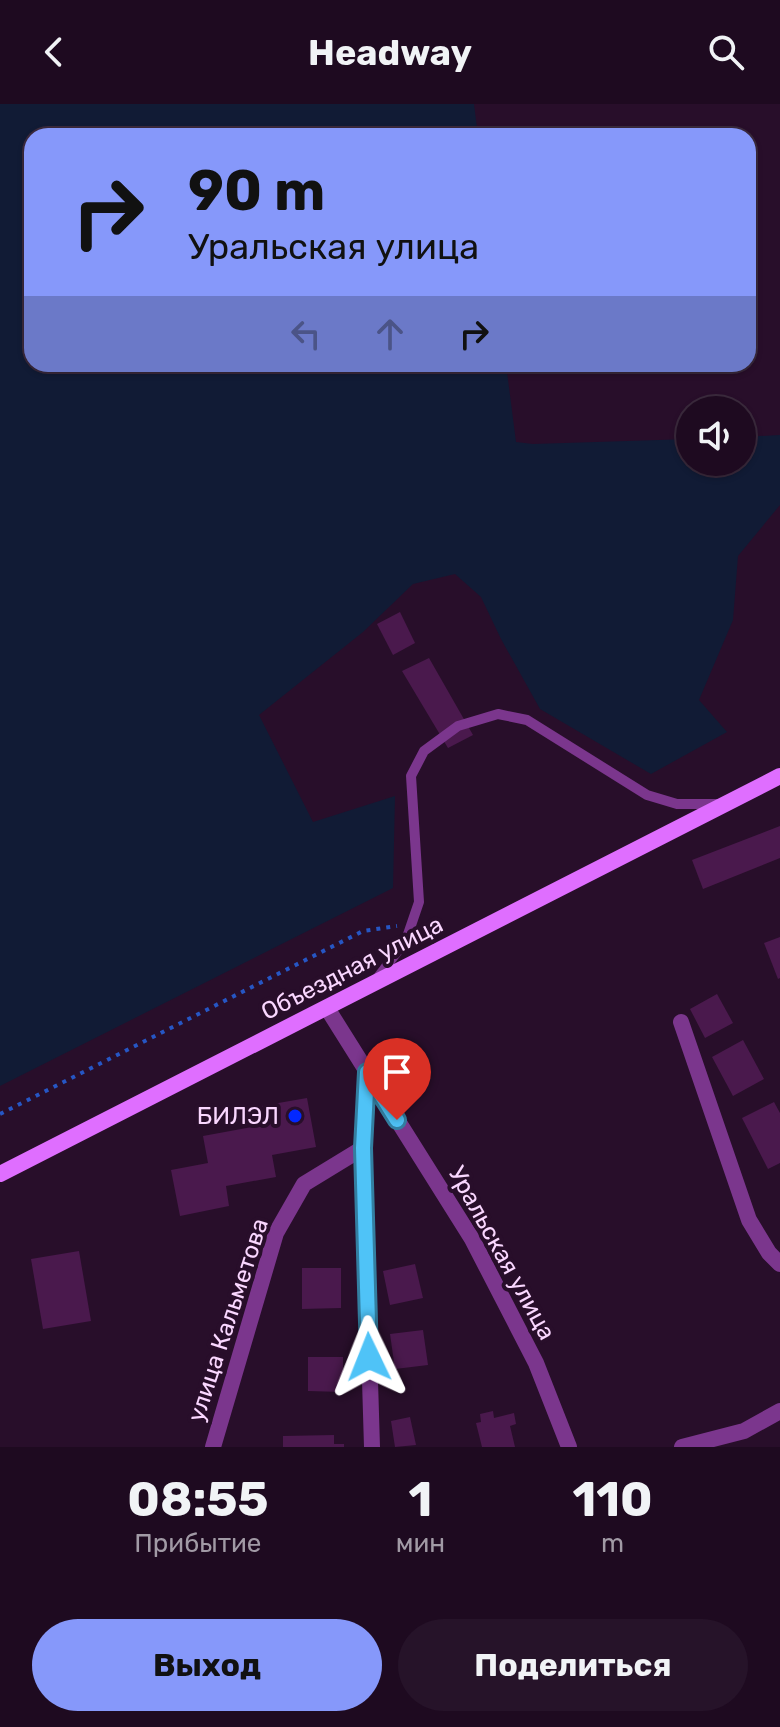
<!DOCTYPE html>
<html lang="ru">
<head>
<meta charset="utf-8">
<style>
	body { margin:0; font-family:Rubik,sans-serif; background:#261329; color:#f1f3f6; height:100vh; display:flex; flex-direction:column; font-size:30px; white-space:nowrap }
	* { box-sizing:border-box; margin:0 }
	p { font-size:26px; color:#a19aa5 }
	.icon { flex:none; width:44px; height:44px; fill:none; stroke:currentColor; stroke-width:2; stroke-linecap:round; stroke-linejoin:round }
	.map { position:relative; height:1343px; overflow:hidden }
	.panel { display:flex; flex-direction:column; background:#1e0a20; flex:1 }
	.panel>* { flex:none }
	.hud { position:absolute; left:24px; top:24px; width:732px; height:244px; border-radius:24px; box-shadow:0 2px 6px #0004,0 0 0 2px #3c2b3e; background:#8698fa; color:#111; overflow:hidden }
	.buttons { position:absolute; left:676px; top:292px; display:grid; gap:16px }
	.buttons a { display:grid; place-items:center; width:80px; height:80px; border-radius:50%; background:#1e0a20; box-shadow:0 2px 6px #0004,0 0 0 2px #3c2b3e; font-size:40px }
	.pin { position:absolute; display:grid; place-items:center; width:68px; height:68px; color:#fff; margin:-82px -34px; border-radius:50% 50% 50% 0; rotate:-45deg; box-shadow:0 0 8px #0007 }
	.pin .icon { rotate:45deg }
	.me { position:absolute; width:88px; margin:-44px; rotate:358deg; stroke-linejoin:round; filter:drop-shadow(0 0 6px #0008) }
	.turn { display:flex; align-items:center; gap:28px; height:168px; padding:0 32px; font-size:36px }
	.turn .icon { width:104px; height:104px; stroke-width:2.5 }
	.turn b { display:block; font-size:56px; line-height:68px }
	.lanes { display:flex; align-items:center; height:76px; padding:0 32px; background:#0003; justify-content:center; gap:40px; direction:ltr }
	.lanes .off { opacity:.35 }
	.eta { display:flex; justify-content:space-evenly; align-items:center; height:136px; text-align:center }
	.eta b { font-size:48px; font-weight:700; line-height:56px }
	.button { display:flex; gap:16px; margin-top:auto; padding:16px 32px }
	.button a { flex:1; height:92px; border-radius:48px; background:#8698fa; color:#111; font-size:32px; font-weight:700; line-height:92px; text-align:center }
	.button a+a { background:#261329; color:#f1f3f6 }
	header { display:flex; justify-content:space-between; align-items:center; height:104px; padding:0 32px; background:#1e0a20; font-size:36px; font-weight:700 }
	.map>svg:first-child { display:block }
</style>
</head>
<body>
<header><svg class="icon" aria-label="back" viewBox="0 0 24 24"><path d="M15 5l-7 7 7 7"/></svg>Headway<svg class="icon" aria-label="search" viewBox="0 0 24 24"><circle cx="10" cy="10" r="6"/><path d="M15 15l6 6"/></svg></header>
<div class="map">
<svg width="780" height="1343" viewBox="0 0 780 1343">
	<rect width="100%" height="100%" fill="#280e2a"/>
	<!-- green -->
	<polygon fill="#111b35" points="0,0 474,0 478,32 32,32 32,260 506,260 516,338 533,340 690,335 690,358 742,358 742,333 780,331 780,401 738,452 733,516 699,596 727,628 651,670 540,605 501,535 481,493 455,470 413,480 363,528 259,611 313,718 395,692 393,784 0,982"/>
	<!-- building -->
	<g fill="#4a194d">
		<polygon points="400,508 415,539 393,551 377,520"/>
		<polygon points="429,554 473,631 448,644 402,567"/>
		<polygon points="780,722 780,754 703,785 692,756"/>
		<polygon points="780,833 780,874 778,875 764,839"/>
		<polygon points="717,890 733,919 705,934 690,905"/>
		<polygon points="743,936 764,975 733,992 712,953"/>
		<polygon points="307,994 316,1043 272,1051 276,1073 226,1082 229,1102 180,1112 171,1066 208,1059 203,1032 252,1023 249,1004"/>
		<polygon points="774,998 780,1009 780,1059 768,1065 742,1014"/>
		<polygon points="79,1147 91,1217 43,1225 31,1155"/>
		<polygon points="415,1160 423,1194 390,1201 383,1167"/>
		<polygon points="302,1164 341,1164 341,1204 302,1205"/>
		<polygon points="423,1226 428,1261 395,1265 390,1230"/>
		<polygon points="308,1253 343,1253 343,1288 308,1287"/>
		<polygon points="493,1307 494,1314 514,1309 516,1320 510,1322 515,1343 482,1343 476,1319 481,1318 480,1310"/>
		<polygon points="410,1313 416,1341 395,1343 391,1317"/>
		<polygon points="334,1331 334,1340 344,1340 344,1343 283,1343 283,1332"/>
	</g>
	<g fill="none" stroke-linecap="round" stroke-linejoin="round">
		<!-- path -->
		<polyline stroke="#2656c4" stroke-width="4" stroke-dasharray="4 6" stroke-linecap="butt" points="0,1010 363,827 397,822"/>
		<!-- lane -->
		<polyline stroke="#7b368d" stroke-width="10" points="376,876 406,836 419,798 411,672 424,647 458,622 498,610 527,616 647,691 677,700 719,700"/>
		<!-- street -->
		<g stroke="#7b368d" stroke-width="16">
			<polyline points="327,904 472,1135 536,1259 569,1343"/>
			<polyline points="681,918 749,1116 769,1149 780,1160"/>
			<polyline points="367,968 363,1044 372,1343"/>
			<polyline points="213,1343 276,1129 304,1080 363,1044"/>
			<polyline points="682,1343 744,1327 780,1307"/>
		</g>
		<!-- secondary -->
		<polyline stroke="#df6eff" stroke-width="16" points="0,1070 780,672"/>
	</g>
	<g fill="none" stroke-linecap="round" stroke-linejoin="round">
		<defs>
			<polyline id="route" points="369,1253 363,1044 367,968 397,1016"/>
		</defs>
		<!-- route casing -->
		<use href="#route" stroke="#337fa1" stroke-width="20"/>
		<!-- route -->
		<use href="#route" stroke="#4fc3f7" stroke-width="14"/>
	</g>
	<!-- markers -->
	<circle fill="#0328ff" stroke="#280e2a" stroke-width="3" cx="295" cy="1012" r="8"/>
	<g text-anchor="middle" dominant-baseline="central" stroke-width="8" stroke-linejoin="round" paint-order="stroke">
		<!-- street labels -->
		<g font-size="24" fill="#fad7ff" stroke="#280e2a">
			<text transform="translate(352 864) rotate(-27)">Объездная улица</text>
			<text transform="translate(502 1149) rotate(61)">Уральская улица</text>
			<text transform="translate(228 1216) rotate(-72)">улица Кальметова</text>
		</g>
		<!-- poi labels -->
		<g font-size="24" fill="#fad7ff" stroke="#280e2a" text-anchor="end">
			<text x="279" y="1012">БИЛЭЛ</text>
		</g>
	</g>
</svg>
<div class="buttons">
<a><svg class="icon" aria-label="sound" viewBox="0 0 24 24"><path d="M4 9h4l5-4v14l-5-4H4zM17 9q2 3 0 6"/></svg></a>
</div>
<div class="pin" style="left:397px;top:1016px;background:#d93025"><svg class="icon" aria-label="arrive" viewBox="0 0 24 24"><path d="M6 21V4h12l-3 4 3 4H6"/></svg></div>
<svg class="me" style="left:369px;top:1253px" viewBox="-20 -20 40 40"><path d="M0-17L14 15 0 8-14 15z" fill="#4fc3f7" stroke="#fff" stroke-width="4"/></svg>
<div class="hud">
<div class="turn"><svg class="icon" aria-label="right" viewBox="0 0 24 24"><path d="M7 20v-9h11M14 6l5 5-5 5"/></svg><div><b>90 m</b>Уральская улица</div></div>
<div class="lanes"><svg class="icon off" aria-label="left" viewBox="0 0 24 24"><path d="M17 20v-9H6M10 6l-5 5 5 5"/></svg><svg class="icon off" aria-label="ahead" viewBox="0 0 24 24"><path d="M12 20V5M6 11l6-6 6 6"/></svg><svg class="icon" aria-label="right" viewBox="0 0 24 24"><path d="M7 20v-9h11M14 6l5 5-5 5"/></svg></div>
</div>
</div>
<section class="panel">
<div class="eta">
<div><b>08:55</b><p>Прибытие</p></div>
<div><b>1</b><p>мин</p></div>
<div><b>110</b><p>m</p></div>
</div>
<div class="button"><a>Выход</a><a>Поделиться</a></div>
</section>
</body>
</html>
